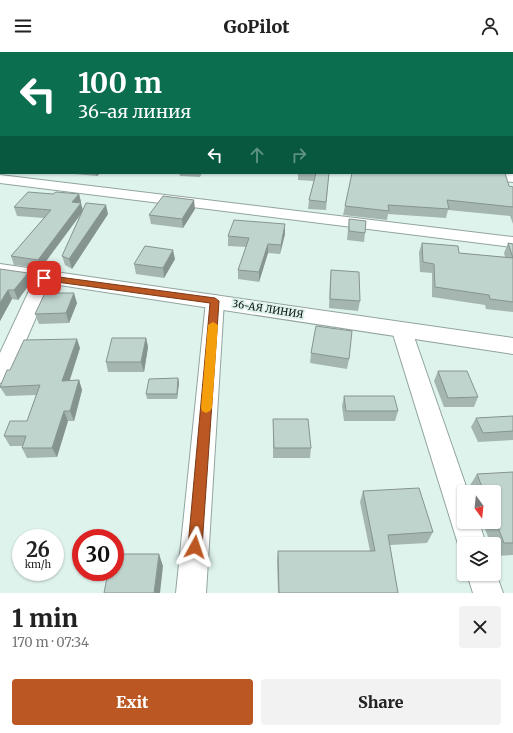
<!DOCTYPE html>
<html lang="en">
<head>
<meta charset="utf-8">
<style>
	body { margin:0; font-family:Merriweather,serif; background:#f2f2f2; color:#222; height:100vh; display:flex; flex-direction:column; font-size:15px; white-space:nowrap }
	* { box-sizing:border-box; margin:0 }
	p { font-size:13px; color:#767676 }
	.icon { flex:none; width:22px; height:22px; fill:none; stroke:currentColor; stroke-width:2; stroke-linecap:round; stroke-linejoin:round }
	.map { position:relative; height:541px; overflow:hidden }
	.side { display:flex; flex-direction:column; background:#fff; flex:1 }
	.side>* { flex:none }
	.hud { position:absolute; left:0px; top:0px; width:513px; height:122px; box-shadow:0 1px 3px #0004; background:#0b6e4f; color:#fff; overflow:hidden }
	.needle { width:26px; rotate:165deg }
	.buttons { position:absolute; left:457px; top:433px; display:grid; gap:8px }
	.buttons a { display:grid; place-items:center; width:44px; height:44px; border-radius:4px; background:#fff; box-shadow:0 1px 3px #0004; font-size:20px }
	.speed { position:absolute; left:12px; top:477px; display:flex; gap:8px; font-size:20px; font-weight:700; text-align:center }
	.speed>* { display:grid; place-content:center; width:52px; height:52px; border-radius:50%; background:#fff; box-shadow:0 1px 3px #0004; line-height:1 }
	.speed small { font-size:10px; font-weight:400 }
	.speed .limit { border:6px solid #d22; background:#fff; color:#111 }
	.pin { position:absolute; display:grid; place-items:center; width:34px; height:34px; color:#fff; margin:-17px; border-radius:8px; box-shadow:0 2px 6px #0006 }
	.me { position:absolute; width:44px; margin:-22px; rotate:5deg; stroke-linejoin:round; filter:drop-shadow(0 0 3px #0008) }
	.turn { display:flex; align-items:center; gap:14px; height:84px; padding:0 12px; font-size:18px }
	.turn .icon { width:52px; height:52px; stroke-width:2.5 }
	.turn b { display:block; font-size:28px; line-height:34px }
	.lanes { display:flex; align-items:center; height:38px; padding:0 12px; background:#0003; justify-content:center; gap:20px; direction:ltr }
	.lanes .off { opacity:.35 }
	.round { display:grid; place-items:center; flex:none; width:42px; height:42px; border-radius:4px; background:#f2f2f2 }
	.headline { display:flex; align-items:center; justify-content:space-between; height:68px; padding:0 12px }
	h1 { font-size:24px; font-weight:800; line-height:30px }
	.primary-button { display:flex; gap:8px; margin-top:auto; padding:8px 12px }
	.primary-button a { flex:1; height:46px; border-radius:4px; background:#bb5722; color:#fff; font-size:16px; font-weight:800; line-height:46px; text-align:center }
	.primary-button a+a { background:#f2f2f2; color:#222 }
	header { display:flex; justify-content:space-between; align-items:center; height:52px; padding:0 12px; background:#fff; font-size:18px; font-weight:800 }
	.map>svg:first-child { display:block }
</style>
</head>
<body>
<header><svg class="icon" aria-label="menu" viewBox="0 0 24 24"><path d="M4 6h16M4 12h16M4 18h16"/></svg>GoPilot<svg class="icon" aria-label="person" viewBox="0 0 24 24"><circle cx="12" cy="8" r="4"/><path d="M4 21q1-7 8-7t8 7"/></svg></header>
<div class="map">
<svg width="513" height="541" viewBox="0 0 513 541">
	<rect width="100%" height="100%" fill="#dff3ed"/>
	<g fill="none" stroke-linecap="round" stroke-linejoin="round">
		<defs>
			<g id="minor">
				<polygon points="17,0 38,0 39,1 18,1"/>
				<polygon points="342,0 364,0 365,1 343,1"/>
				<rect x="512" y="7" width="1" height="6"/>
				<rect x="512" y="76" width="1" height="7"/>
				<polygon points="462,121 513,122 513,130 468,125 463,124"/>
				<polygon points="0,123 513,185 513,195 0,131"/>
				<polygon points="44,221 50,222 53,226 11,323 7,329 0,331 0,301 35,226 38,222"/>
				<polygon points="215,243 221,245 224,249 206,541 176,541 206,249 209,245"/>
				<polygon points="402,272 409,274 412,279 468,440 464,440 464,470 479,470 486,492 464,492 464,503 462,502 458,492 392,279 395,274"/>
				<polygon points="494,516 503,541 473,541 467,522 494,522"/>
			</g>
			<polygon id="tertiary" points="0,212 513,286 513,302 0,224"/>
		</defs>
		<!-- minor casing -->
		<use href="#minor" stroke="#91a49f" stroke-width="2"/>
		<!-- tertiary casing -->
		<use href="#tertiary" stroke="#91a49f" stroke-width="2"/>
		<!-- minor -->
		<use href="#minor" fill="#fff" fill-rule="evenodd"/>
		<!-- tertiary -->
		<use href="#tertiary" fill="#fff" fill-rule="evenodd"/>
	</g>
	<!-- wall -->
	<g fill="#a5b6b1">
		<polygon points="512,12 513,14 513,50 512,50"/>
		<polygon points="64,121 100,121 97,124"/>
		<polygon points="123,121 142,121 142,122"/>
		<polygon points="179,121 202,121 200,125 180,124"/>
		<polygon points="298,121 329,121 326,158 308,157 309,148 314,129 298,128"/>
		<polygon points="509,134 513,135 513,172 510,164 448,158 446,166 388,162 387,168 343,163 345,154"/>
		<polygon points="53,142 79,142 81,150 80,151 83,158 108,162 72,217 65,213 62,204 81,162 41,216 14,213 11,204 44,166 17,164 14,155"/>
		<polygon points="195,157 183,176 151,172 149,163"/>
		<polygon points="349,167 365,181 364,190 347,188"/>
		<polygon points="285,182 280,202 268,201 259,230 238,227 238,218 246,195 228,194 228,184"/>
		<polygon points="422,191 459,201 505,205 504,201 508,191 513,192 513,260 486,257 485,253 432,245 432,221 420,220 419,200"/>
		<polygon points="175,207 164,226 136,222 134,212"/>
		<polygon points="0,217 31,230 18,248 12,247 0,269"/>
		<polygon points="331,218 360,249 358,259 329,256 330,228"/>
		<polygon points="77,251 69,271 39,272 35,262"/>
		<polygon points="146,286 148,295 144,320 108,320 106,310"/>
		<polygon points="80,296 70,328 79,328 82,338 74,369 68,369 57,405 27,406 22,396 23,394 10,394 4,384 27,369 36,343 6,344 0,335 10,318"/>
		<polygon points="311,301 349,307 347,317 310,311"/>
		<polygon points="438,319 478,345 474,355 444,355 434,329"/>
		<polygon points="178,326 179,331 177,347 147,347 146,342"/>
		<polygon points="344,344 398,359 395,369 344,369 342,354"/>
		<polygon points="513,364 513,388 478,390 471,375 476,366"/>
		<polygon points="273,367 311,396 310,406 273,406"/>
		<polygon points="513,420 513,503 495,504 494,501 494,492 491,492 482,470 494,470 494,440 471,440 469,435 477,422"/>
		<polygon points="363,439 433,480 427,491 390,493 398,541 278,541 277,509 278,499 370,499 360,450"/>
	</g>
	<!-- shaded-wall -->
	<g fill="#869490">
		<polygon points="96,121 100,121 97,124"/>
		<polygon points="79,142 81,150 74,158 72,150"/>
		<polygon points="194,148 195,157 183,176 182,167"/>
		<polygon points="81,151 83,159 41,216 38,208"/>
		<polygon points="106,153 108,162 72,217 69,207"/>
		<polygon points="285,172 285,182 280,202 281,193"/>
		<polygon points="268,192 268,201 259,230 259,220"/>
		<polygon points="173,198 175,207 164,226 163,216"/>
		<polygon points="28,221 31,230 18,248 14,238"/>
		<polygon points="8,238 12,247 0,269 0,251"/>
		<polygon points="74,241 77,251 69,271 66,261"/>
		<polygon points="146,286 148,295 144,320 141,310"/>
		<polygon points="77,287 80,296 66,339 62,329"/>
		<polygon points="178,326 179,331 177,347 177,342"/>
		<polygon points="79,328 82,338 74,369 70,359"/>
		<polygon points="64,359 68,369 57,405 52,396"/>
		<polygon points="159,502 163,514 160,541 154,541"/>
	</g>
	<!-- building -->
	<g fill="#c0d4ce" stroke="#869490">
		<polygon points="408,0 504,0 505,1 409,1"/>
		<polygon points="512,12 513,14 513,27 512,27 513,44 512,44"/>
		<rect x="0" y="36" width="1" height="68"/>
		<polygon points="316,121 329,121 326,150 309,148"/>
		<polygon points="352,121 505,121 509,134 513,135 513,155 447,148 449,157 388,153 389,159 345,154"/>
		<polygon points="28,140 53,142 56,140 79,142 72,150 81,151 38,208 11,204 51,158 14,155"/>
		<polygon points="163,144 194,148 182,167 149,163"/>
		<polygon points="86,151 106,153 69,207 62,204"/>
		<polygon points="349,167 366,169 365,181 349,179"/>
		<polygon points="234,168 285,172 281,193 268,192 259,220 238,218 249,186 228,184"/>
		<polygon points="422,191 458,194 459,201 513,206 508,191 513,192 513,250 490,247 489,243 435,235 434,212 423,210"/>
		<polygon points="145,194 173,198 163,216 134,212"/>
		<polygon points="0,217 28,221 14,238 8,238 0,251"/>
		<polygon points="331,218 359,220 360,249 330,247"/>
		<polygon points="45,241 74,241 66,261 35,262"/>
		<polygon points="316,274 352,279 349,307 311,301"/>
		<polygon points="112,286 146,286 141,310 106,310"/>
		<polygon points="77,287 62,329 79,328 70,359 64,359 52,396 22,396 26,384 4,384 10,369 27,369 40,333 0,335 7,318 10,318 24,288"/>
		<polygon points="438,319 467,319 478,345 448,346"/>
		<polygon points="178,326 177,342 146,342 149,327"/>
		<polygon points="344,344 394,344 398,359 346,359"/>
		<polygon points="513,364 513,379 483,381 476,366"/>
		<polygon points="273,367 308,367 311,396 274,396"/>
		<polygon points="513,420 513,491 504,491 494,465 494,440 484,440 477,422"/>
		<polygon points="419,436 433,480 388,483 398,541 279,541 278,499 375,499 363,439"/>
		<polygon points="115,502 159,502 154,541 104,541 108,520 115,520"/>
	</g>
	<!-- route -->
	<polygon fill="#bb5722" stroke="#7a3916" points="44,223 215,246 219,249 202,495 200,500 195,502 190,500 188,495 210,251 42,228 40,226 42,224"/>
	<!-- slow -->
	<polygon fill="#f59e0b" points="213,270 218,273 212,356 210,359 206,361 202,359 201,356 208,273"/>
	<g text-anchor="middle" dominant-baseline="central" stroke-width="4" stroke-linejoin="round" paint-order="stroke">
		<!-- street labels -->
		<g font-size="10" fill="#0a100f" stroke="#dff3ed">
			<text transform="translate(268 257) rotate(9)">36-АЯ ЛИНИЯ</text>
		</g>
	</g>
</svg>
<div class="buttons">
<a><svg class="needle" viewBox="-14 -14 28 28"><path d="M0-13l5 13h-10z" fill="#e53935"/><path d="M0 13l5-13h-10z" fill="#767676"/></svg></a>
<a><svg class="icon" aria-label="layers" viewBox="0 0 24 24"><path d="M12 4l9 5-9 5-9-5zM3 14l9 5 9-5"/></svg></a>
</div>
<div class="speed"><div>26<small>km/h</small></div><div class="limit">30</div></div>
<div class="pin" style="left:44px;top:226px;background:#d93025"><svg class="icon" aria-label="arrive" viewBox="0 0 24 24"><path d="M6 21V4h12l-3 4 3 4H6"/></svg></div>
<svg class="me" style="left:195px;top:495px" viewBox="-20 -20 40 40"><path d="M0-17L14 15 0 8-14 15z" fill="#bb5722" stroke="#fff" stroke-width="4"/></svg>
<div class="hud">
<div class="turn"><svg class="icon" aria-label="left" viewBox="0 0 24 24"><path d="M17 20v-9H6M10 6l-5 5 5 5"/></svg><div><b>100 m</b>36-ая линия</div></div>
<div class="lanes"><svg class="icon" aria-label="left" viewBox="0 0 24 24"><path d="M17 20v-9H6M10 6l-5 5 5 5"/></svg><svg class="icon off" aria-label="ahead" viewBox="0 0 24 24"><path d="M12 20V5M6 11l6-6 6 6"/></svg><svg class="icon off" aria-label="right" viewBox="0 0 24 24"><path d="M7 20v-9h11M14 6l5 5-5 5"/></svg></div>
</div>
</div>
<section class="side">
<div class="headline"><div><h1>1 min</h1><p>170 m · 07:34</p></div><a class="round"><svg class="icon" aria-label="close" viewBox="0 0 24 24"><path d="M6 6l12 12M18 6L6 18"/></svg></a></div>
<div class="primary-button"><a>Exit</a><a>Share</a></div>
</section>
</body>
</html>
